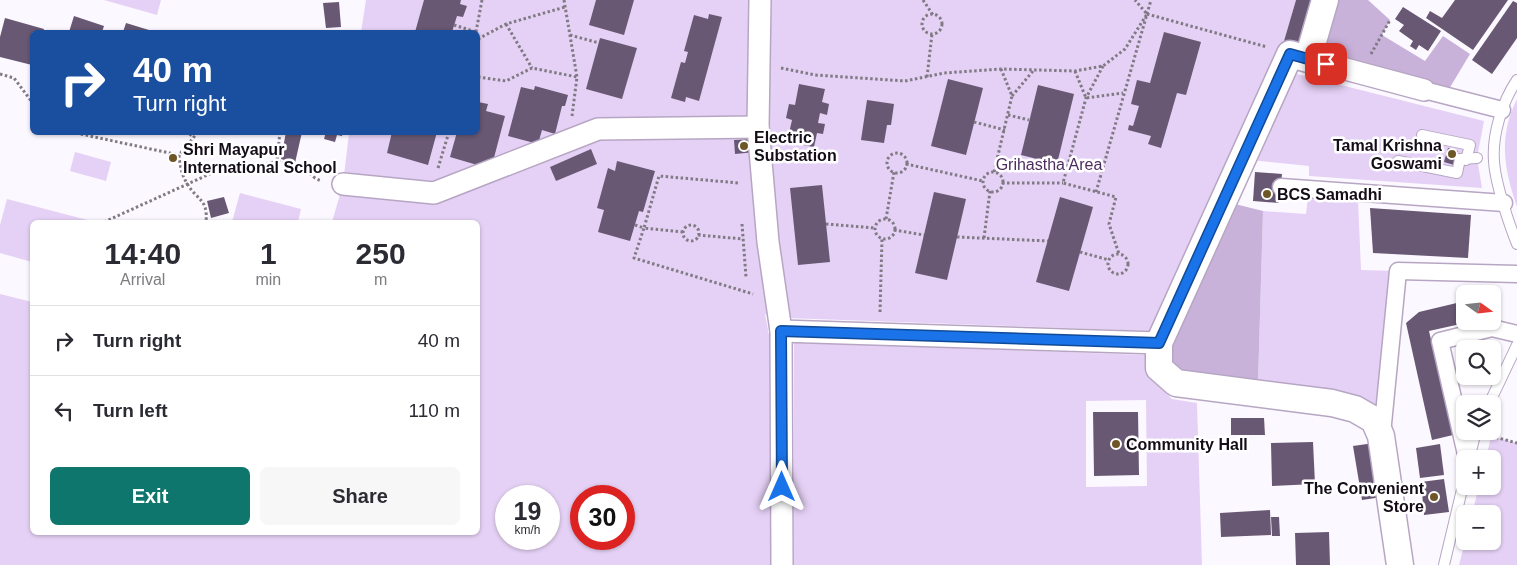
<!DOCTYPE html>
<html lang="en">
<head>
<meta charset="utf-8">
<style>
	body { margin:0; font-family:Arial,sans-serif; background:#f7f7f7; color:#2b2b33; height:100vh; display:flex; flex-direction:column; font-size:19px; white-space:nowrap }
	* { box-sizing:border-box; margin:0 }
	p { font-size:16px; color:#7c7c81 }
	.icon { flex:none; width:28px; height:28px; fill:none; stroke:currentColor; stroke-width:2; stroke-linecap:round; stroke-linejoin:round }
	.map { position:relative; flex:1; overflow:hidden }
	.panel { position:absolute; left:30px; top:220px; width:450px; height:315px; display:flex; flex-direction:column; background:#fff; border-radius:8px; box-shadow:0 1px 4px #0004 }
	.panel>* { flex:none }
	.banner { position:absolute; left:30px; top:30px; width:450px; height:105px; border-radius:8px; box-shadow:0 1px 4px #0004; background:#1a4fa0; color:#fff; overflow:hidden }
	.needle { width:32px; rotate:105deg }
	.controls { position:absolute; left:1456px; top:285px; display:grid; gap:10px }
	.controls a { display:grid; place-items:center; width:45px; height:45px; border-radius:8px; background:#fff; box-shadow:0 1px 4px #0004; font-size:25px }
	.speed { position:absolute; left:495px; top:485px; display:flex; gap:10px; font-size:25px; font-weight:700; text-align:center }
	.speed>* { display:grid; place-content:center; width:65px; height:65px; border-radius:50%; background:#fff; box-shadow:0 1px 4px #0004; line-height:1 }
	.speed small { font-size:12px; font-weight:400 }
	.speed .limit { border:8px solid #d22; background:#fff; color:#111 }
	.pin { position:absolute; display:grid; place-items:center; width:42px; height:42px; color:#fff; margin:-21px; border-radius:10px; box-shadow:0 2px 8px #0006 }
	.me { position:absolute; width:55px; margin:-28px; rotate:0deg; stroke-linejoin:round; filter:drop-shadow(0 0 4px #0008) }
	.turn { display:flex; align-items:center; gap:18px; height:105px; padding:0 20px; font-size:22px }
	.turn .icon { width:65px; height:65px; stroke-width:2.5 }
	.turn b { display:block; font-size:35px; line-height:42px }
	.eta { display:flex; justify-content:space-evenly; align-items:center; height:85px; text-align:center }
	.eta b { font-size:30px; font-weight:700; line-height:35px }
	.cta { display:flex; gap:10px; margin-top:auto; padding:10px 20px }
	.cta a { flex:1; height:58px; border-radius:8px; background:#0f766e; color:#fff; font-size:20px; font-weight:700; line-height:58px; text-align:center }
	.cta a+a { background:#f7f7f7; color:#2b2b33 }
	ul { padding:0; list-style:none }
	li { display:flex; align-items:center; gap:15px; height:70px; padding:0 20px; border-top:1px solid #e1e1e2 }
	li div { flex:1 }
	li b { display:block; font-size:19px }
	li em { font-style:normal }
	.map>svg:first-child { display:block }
</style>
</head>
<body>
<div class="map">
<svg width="1517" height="565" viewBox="0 0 1517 565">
	<rect width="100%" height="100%" fill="#fcf8ff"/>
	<!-- green -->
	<g fill="#e5d1f5" fill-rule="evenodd">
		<polygon points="104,0 161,0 157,15"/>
		<path d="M 366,0 L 1296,0 L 1284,41 L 1285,45 L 1153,331 L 786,318 L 765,314 L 769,335 L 771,565 L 0,565 L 0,294 L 32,302 L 32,532 L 478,532 L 478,222 L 332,222 L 343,184 L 349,133 L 478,132 L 478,32 L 361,32 ZM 506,496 L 549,496 L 549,539 L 506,539 ZM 581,496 L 624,496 L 624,539 L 581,539 Z"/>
		<polygon points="1293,73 1484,121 1477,158 1482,188 1309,176 1309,166 1251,160"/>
		<path d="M 1517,99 L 1517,207 C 1504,169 1498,137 1517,99 Z"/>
		<polygon points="75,152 111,162 106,181 70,171"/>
		<polygon points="240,193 301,209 298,222 232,222"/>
		<polygon points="1308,196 1358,200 1361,270 1398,271 1377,410 1258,384 1263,211 1306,214"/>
		<polygon points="7,199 95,222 32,222 32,262 0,253 0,225"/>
		<path d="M 794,342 L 1146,355 L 1145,373 L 1172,399 L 1197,403 L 1202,565 L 794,565 ZM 1146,400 L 1147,486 L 1086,487 L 1086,401 Z"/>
		<polygon points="1491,436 1517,443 1517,565 1459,565 1465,541 1492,541 1492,514 1472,514 1479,486 1492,486 1492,459 1486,459"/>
	</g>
	<!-- forest -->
	<g fill="#c9b2da">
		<polygon points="1331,0 1368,0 1390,20 1382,35 1425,61 1443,36 1470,54 1449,89 1317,53"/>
		<polygon points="1231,203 1263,211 1258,384 1181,374 1169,363 1170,339"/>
	</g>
	<!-- building -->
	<g fill="#685873">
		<polygon points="424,0 461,0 460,4 467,6 463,17 457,16 452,32 415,32"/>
		<polygon points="596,0 634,0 624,35 589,25"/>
		<polygon points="1296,0 1316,0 1303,47 1284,41"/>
		<polygon points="1455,0 1508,0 1473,50 1426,18 1430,11 1442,18"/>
		<polygon points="1513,1 1517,3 1517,38 1492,74 1472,60"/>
		<polygon points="339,2 341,27 326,28 323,3"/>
		<polygon points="1403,7 1441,31 1428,51 1419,45 1416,50 1410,46 1413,41 1399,31 1404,25 1395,19"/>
		<polygon points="709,14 722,17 699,101 686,97 685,102 671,98 681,62 685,63 688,52 684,51 694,15 708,19"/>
		<polygon points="74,16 104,26 102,32 69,32"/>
		<polygon points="5,18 44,29 43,32 32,32 32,65 0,57 0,37"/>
		<polygon points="126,23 149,30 149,32 123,32"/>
		<polygon points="1164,32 1201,42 1186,95 1177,93 1161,148 1148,144 1151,136 1128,130 1129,125 1133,126 1139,106 1131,104 1137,80 1150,83"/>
		<polygon points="600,38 637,48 622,99 586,89"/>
		<polygon points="948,79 983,88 966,155 931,146"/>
		<polygon points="799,84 825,89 822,102 829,104 827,115 820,113 818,123 825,124 823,134 817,133 814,147 787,142 792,120 786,118 789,104 795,105"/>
		<polygon points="1038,85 1074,94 1057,164 1021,155"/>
		<polygon points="535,86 568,95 565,106 562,106 555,134 542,130 538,144 508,136 521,87 534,90"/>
		<polygon points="867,100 894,104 891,125 887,125 884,143 861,140"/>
		<polygon points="478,102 488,104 486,111 505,116 491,169 450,157 457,132 478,132"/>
		<polygon points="286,132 302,132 295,163 281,159"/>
		<polygon points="326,132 343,132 342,136 337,135 335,142 324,139"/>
		<polygon points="392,132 437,132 428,165 387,153"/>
		<polygon points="754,139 755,152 735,154 734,140"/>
		<polygon points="1448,148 1458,151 1454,165 1444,162"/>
		<polygon points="591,149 597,164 556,181 550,167"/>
		<polygon points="617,161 655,171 643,212 639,211 630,241 598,232 604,210 597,208 608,168 615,171"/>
		<polygon points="1255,172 1282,174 1279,203 1253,201"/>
		<polygon points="822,185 830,262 798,265 790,188"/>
		<polygon points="934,192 966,199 947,280 915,273"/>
		<polygon points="224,197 229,213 211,218 207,201"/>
		<polygon points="1060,197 1093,207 1069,291 1036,282"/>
		<polygon points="1370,208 1471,215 1468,258 1373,253"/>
		<polygon points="1465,301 1465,323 1429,331 1453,435 1432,440 1406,323 1419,312"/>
		<polygon points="1093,412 1138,412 1139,475 1094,476"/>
		<polygon points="1231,418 1264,418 1265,435 1231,435"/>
		<polygon points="1313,442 1315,484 1272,486 1271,443"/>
		<polygon points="1374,443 1382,497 1362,500 1353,446"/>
		<polygon points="1440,444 1444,475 1420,478 1416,448"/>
		<polygon points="1444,479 1449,512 1424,515 1421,482"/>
		<polygon points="1270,510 1271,535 1221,537 1220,513"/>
		<polygon points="1271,517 1279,517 1280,536 1272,536"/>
		<polygon points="1329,532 1330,565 1296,565 1295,533"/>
	</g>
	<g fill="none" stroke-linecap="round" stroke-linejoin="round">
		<defs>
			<g id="service">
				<path d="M 1517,80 C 1502,102 1492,135 1494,161 C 1495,182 1509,224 1517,244"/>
				<polyline points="1422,135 1470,145 1466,160"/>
				<polyline points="1398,161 1457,173 1460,159 1477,158"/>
				<polyline points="1489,404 1517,345"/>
				<polyline points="1469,459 1476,431"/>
				<polyline points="1444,565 1465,477"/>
			</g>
			<g id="pedestrian">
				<polyline points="1424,90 1502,110"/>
				<polyline points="1281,187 1504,203"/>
				<polyline points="1382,434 1398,271 1517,274"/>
				<polyline points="1467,459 1440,341 1492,328 1517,334"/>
			</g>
			<g id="minor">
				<polyline points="760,0 758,127 768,242 781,331 782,565"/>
				<polyline points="1308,59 1424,90"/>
				<polyline points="343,184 434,193 598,129 758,127"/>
				<polyline points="781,331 1159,343"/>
			</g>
			<polyline id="tertiary" points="1325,0 1308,59 1290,54 1159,343 1159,368 1176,383 1332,403 1355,409 1374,420 1381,436 1400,565"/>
		</defs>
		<!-- service casing -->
		<use href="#service" stroke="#b7a6c3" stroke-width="12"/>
		<!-- pedestrian casing -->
		<use href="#pedestrian" stroke="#b7a6c3" stroke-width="19"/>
		<!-- minor casing -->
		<use href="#minor" stroke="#b7a6c3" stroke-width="24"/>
		<!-- tertiary casing -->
		<use href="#tertiary" stroke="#b7a6c3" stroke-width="29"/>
		<!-- path -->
		<g stroke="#807a84" stroke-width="3" stroke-dasharray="2.5 2.5" stroke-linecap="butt">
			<polyline points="564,0 577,77 572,116"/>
			<polyline points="923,0 933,15"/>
			<polyline points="1147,14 1267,47"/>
			<circle cx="932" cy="24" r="10"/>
			<polyline points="506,24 532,68"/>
			<polyline points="454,25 476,32"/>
			<polyline points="476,32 482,0"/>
			<polyline points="570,35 599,43"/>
			<polyline points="478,39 506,24 565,7"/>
			<polyline points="1371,54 1390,20"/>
			<polyline points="1103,66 1086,98 1063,183 1116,197 1109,224 1119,254"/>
			<polyline points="781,68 815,75 905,81 944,73 1001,69 1075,71 1103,66 1125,49 1147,14 1135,0"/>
			<polyline points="1075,71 1086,98 1123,93"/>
			<polyline points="0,74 14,78 32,102"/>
			<polyline points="478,77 506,81 532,68 577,77"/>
			<polyline points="927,77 932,34"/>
			<polyline points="1012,96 1033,71"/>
			<polyline points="1008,115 1029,120"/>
			<polyline points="974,122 1005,130"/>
			<polyline points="71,132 179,155"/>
			<polyline points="185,132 193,136"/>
			<path d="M 198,132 L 179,155 C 180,166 182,176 188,185 C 198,201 208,199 206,222"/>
			<path d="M 280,132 L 277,161 C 285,163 295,163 302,167 C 312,172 309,177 322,181"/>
			<circle cx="897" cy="163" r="10"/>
			<polyline points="906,164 983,181"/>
			<polyline points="438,168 449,132"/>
			<polyline points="994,172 1012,96 1001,69"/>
			<circle cx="993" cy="182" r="10"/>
			<polyline points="1002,183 1063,183"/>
			<polyline points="1096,192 1151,0"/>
			<polyline points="886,219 894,172"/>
			<circle cx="885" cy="229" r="10"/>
			<polyline points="104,222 225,167 248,170 277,161"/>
			<polyline points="742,224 746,277"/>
			<polyline points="826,224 875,228"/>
			<polyline points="635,225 644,228 634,258 753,294"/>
			<circle cx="691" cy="233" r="8"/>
			<polyline points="894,230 924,235"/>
			<polyline points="683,232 644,228 659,176 739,183"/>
			<polyline points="698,235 743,239"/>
			<polyline points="957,237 1048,241"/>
			<polyline points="984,238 990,191"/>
			<polyline points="1080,252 1109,260"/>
			<circle cx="1118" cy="264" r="10"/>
			<polyline points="880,312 882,239"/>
			<polyline points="1491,436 1517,443"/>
		</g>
		<!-- service -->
		<use href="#service" stroke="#fff" stroke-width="10"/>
		<!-- pedestrian -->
		<use href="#pedestrian" stroke="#fff" stroke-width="16"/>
		<!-- minor -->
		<use href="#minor" stroke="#fff" stroke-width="21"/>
		<!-- tertiary -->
		<use href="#tertiary" stroke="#fff" stroke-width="26"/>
	</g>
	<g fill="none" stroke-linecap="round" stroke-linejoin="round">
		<defs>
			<polyline id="route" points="782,487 781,331 1159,343 1290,54 1326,64"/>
		</defs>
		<!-- route casing -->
		<use href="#route" stroke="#114b97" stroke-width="12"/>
		<!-- route -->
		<use href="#route" stroke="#1a73e8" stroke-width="9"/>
	</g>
	<!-- markers -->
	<g fill="#6e5626" stroke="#fff" stroke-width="2">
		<circle cx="744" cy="146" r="5"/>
		<circle cx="1452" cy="154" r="5"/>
		<circle cx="173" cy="158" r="5"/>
		<circle cx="1267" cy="194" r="5"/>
		<circle cx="1116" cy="444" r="5"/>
		<circle cx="1434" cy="497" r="5"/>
	</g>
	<g text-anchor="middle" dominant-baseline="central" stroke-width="5" stroke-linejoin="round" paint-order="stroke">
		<!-- poi labels -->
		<g font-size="16" font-weight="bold" fill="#140d18" stroke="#fff" text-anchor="start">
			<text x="754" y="137">Electric<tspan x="754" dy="18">Substation</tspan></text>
			<text x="1442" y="145" text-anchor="end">Tamal Krishna<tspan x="1442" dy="18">Goswami</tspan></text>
			<text x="183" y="149">Shri Mayapur<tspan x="183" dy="18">International School</tspan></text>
			<text x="1277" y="194">BCS Samadhi</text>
			<text x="1126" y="444">Community Hall</text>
			<text x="1424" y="488" text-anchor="end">The Convenient<tspan x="1424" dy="18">Store</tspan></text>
		</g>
		<!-- park labels -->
		<g font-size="16" fill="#4c2d60" stroke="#fff">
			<text x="1049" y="164">Grihastha Area</text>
		</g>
	</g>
</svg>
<div class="controls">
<a><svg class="needle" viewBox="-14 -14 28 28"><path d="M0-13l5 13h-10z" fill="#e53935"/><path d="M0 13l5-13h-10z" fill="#7c7c81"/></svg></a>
<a><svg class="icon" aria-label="search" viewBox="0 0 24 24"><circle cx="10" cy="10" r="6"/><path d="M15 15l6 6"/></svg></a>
<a><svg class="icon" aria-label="layers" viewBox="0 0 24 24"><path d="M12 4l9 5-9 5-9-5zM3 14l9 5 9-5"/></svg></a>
<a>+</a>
<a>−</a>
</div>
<div class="speed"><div>19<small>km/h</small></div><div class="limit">30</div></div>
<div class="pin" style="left:1326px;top:64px;background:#d93025"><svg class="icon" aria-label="arrive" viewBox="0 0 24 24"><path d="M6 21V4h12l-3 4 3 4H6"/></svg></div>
<svg class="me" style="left:782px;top:487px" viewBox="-20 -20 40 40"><path d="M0-17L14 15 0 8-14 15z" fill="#1a73e8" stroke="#fff" stroke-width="4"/></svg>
<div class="banner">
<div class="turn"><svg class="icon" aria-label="right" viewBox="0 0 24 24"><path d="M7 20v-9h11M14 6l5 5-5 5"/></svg><div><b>40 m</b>Turn right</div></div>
</div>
<section class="panel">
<div class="eta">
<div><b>14:40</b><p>Arrival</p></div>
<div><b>1</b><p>min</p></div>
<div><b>250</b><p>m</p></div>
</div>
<ul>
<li><svg class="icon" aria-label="right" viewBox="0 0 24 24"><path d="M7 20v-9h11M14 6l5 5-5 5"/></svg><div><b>Turn right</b></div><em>40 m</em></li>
<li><svg class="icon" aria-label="left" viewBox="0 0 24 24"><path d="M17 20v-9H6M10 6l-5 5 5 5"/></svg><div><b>Turn left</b></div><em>110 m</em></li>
</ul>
<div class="cta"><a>Exit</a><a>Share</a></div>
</section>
</div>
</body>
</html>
